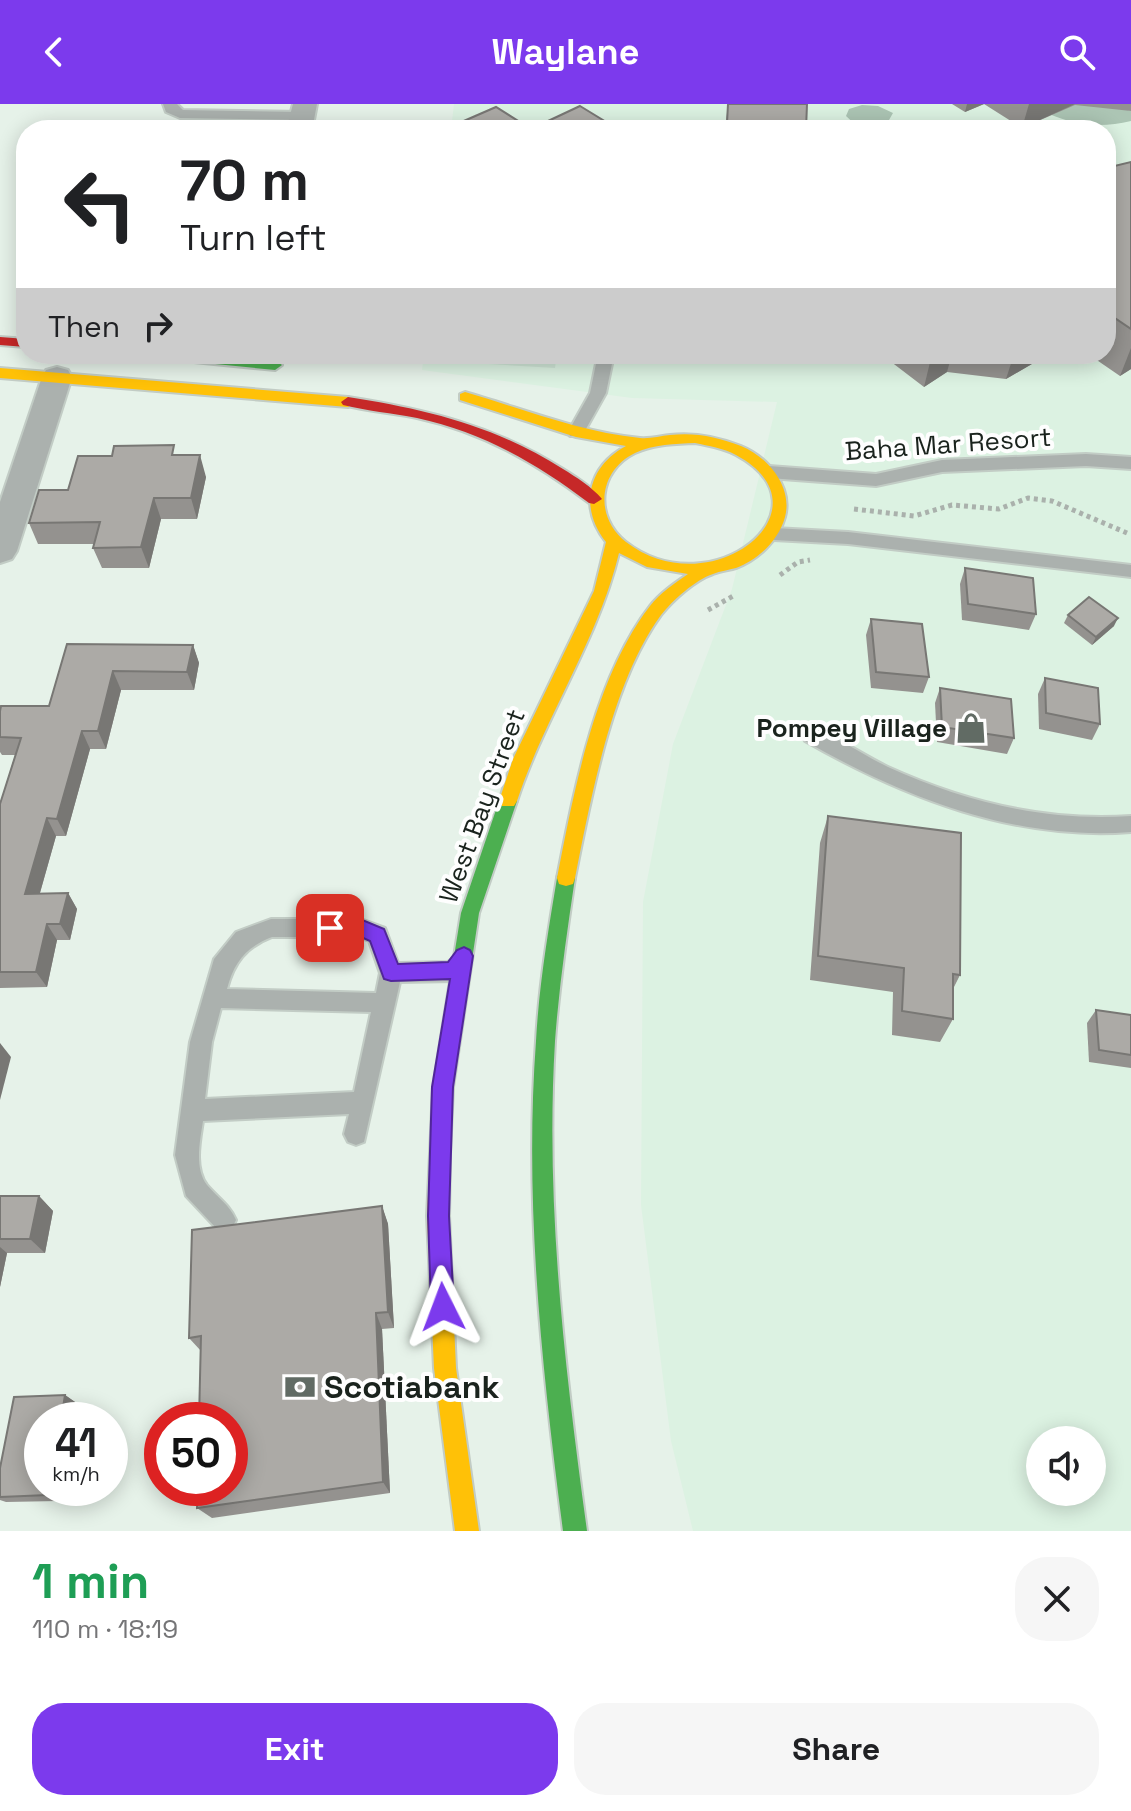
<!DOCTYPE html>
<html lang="en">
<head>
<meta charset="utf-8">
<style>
	body { margin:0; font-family:"Space Grotesk",sans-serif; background:#f6f6f6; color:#202124; height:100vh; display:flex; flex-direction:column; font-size:30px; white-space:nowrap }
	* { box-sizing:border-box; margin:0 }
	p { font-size:26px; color:#757577 }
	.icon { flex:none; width:44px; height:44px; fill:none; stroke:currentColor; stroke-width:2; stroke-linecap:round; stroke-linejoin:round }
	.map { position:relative; height:1427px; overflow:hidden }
	.details { display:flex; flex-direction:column; background:#fff; flex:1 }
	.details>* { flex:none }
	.top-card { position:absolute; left:16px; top:16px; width:1100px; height:244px; border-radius:32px; box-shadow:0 4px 20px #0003; background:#fff; color:#202124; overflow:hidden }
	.controls { position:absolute; left:1026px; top:1322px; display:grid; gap:16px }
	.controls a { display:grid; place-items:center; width:80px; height:80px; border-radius:50%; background:#fff; box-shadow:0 4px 20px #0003; font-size:40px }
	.speed { position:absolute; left:24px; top:1298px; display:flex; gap:16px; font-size:40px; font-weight:700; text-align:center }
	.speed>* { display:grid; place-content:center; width:104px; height:104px; border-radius:50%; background:#fff; box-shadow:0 4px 20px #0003; line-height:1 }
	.speed small { font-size:20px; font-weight:400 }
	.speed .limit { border:12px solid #d22; background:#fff; color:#111 }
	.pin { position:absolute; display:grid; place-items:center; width:68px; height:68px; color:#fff; margin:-34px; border-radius:16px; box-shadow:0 4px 12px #0006 }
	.me { position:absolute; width:88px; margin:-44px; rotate:357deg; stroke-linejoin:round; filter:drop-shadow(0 0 6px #0008) }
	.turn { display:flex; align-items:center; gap:28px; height:168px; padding:0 32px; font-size:36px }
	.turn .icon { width:104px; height:104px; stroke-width:2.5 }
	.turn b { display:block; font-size:56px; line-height:68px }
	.then { display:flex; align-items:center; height:76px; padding:0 32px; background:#0003; gap:16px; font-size:30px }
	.round { display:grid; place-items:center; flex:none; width:84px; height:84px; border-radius:32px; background:#f6f6f6 }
	.head { display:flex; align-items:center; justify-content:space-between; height:136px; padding:0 32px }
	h1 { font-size:48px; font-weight:700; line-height:60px; color:#1e9e55 }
	.action { display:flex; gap:16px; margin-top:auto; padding:16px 32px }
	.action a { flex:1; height:92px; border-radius:32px; background:#7c3aed; color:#fff; font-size:32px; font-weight:700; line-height:92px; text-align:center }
	.action a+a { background:#f6f6f6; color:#202124 }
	header { display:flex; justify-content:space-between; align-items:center; height:104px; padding:0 32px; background:#7c3aed; color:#fff; font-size:36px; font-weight:700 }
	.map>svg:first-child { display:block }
</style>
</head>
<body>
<header><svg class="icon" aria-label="back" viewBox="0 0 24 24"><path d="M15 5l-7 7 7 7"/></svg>Waylane<svg class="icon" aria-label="search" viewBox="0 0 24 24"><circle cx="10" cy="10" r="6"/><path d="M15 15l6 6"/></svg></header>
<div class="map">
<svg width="1131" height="1427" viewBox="0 0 1131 1427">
	<rect width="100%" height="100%" fill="#e6f2e9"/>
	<!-- built -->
	<path fill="#dcf2e2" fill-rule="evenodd" d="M 454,0 L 1131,0 L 1131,1427 L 693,1427 L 671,1337 L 641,1101 L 643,798 L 673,640 L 732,485 L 777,298 L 632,294 L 422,266 L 424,250 L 1106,250 L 1106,26 L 451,26 ZM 1040,1336 L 1092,1336 L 1092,1388 L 1040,1388 Z"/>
	<!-- green -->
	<polygon fill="#cfe5d6" points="456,250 557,250 555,264 455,258"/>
	<!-- water -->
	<g fill="#acc5b4">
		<path d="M 1045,0 L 1108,0 L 1131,7 L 1131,17 C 1102,24 1077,22 1049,10 Z"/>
		<polygon points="862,1 878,2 893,9 889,16 897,22 908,22 920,16 930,20 934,26 861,26 846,12 849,5"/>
	</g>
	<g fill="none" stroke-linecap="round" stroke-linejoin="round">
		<defs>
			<g id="lane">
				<polygon points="163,0 177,0 183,6 302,8 309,12 302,16 180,14 166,8"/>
				<polygon points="598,250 614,250 606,289 582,332 570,332 568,328 590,289"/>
				<polygon points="1086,350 1131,353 1131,365 1086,362 942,368 876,382 769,374 761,368 769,362 876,370 942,356"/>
				<polygon points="774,424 848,428 1131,461 1131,473 848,440 774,436 765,430"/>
				<path d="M 812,624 C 838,633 863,651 888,663 C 965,698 1046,718 1131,712 L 1131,728 C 1015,737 905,694 805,637 L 802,632 L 805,627 Z"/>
				<path d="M 271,815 L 360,815 L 385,824 L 398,859 L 448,858 L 459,849 L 467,852 L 470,859 L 462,874 L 454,877 L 400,878 L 364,1038 L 356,1041 L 348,1038 L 344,1030 L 349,1010 L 203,1017 C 200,1037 194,1064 207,1081 C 217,1093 230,1101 236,1116 L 232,1124 L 224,1128 L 216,1124 L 186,1092 L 175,1051 L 190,938 L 214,855 L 236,828 ZM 272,833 L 359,833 L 369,837 L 380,869 L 376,889 L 227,885 C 234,858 246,843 272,833 ZM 221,904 L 371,908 L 354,988 L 205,995 L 212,938 Z"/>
			</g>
			<g id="street">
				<polygon points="293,0 317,0 312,26 286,26"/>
				<polygon points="57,263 68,266 72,273 17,447 12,455 0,459 0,398 42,273 46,266"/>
			</g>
			<g id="fast">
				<polygon points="147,250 203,250 275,256 282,261 275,266 154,254"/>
				<polygon points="508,690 514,692 517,697 479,809 453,983 450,1050 447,1057 440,1060 433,1057 430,1050 433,983 461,809 499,697 502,692"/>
				<path d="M 566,766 L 573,768 L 575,774 C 567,828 559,882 555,937 C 545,1101 565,1265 587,1427 L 563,1427 C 542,1265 524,1100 536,937 C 539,882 548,828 557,774 L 559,768 Z"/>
			</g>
			<g id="slow">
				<polygon points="0,264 348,293 355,298 348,303 0,274"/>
				<path d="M 465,288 C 524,305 580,328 640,334 C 650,335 660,332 670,331 C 695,328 718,333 741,342 C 768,353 793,383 785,413 C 779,436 758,456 736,464 C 729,466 720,467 713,470 C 695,476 673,496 661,511 C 612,578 591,693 575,774 L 573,780 L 566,782 L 559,780 L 557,774 C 574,687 595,573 650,502 C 660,489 675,479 688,470 L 647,463 L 619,449 C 598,536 545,612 517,697 L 514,702 L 502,702 L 499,697 L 513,655 L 594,487 L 606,438 C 579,404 587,363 626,342 L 576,333 L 460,296 L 460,290 ZM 695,339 C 709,342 723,344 736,351 C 835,404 712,504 626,438 C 594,413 598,367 635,349 C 654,340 675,340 695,339 Z"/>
				<polygon points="440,1040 447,1043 450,1050 449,1112 456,1264 479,1427 455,1427 434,1264 427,1112 430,1050 433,1043"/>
			</g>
			<g id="jam">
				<polygon points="0,233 26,235 26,243 0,241"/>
				<path d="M 348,293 C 425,305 496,322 563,365 C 576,373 592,383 602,395 L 594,400 L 589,399 C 536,359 482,328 417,314 C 392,309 367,307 343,301 L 341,298 Z"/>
			</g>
		</defs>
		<!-- lane casing -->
		<use href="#lane" stroke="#c2ccc5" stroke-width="4"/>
		<!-- street casing -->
		<use href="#street" stroke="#c2ccc5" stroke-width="4"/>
		<!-- fast casing -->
		<use href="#fast" stroke="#c2ccc5" stroke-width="4"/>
		<!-- slow casing -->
		<use href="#slow" stroke="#c2ccc5" stroke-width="4"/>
		<!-- jam casing -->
		<use href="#jam" stroke="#c2ccc5" stroke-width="4"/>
		<!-- path -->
		<g stroke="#aab1ac" stroke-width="5" stroke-dasharray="4 4" stroke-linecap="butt">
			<polyline points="854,405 914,412 952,401 999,405 1028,394 1052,397 1127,429"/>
			<polyline points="780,471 798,458 810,456"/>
			<polyline points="708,506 735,491"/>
		</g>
		<!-- lane -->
		<use href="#lane" fill="#abb1ae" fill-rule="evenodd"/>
		<!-- street -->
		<use href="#street" fill="#abb1ae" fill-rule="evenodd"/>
		<!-- fast -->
		<use href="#fast" fill="#4caf50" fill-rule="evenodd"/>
		<!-- slow -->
		<use href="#slow" fill="#ffc107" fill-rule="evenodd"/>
		<!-- jam -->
		<use href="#jam" fill="#c62828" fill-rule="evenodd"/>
	</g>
	<!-- wall -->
	<g fill="#94928f">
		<polygon points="728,0 807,0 806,26 725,26"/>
		<polygon points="952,0 984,0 965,8"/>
		<polygon points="984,0 1131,0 1131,7 1075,1 1022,24"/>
		<polygon points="1131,58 1131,265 1120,272 1088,250 1106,250 1106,64"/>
		<polygon points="26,184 26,209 21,196"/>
		<polygon points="886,250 1049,250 1006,275 947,268 924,283 886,254"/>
		<polygon points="177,351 206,373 197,415 161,415 149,464 102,464 93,444 94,440 38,440 29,419 68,386"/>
		<polygon points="965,464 1036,510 1029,526 962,516 960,480"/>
		<polygon points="1068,511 1114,522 1092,541 1064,519"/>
		<polygon points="871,515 929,573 923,589 871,584 866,531"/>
		<polygon points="67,540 193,541 199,559 194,586 121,586 106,645 90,645 66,732 56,732 40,789 68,789 77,805 70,836 57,836 47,883 0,884 0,700 15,651 2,651 0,648 0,607 49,602"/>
		<polygon points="1045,574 1100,620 1092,636 1039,625 1038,590"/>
		<polygon points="940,584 1014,634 1007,650 937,638 935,599"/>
		<polygon points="828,712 960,871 953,885 953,915 940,938 892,931 893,888 810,876 820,739"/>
		<polygon points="1096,906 1131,911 1131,964 1089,958 1087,919"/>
		<polygon points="0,1092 39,1092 53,1107 45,1149 7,1149 0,1183"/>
		<polygon points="382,1102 388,1120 394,1224 382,1225 390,1389 212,1414 197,1404 201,1247 189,1234"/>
		<polygon points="65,1291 75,1298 72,1316 42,1316 42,1384 61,1384 58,1397 6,1398 0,1396 0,1364 14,1293"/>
	</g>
	<!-- shaded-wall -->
	<g fill="#787774">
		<polygon points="967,0 984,0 965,8"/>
		<polygon points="1029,0 1075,0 1022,24"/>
		<polygon points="606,18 606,26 591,26"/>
		<polygon points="1131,244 1131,265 1120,272"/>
		<polygon points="932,250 952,250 947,268 924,283"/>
		<polygon points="1014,250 1049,250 1006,275"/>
		<polygon points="200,351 206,373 197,415 191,394"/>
		<polygon points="154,394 161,415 149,464 141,443"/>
		<polygon points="1118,514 1114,522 1092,541 1096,533"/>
		<polygon points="193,541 199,559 194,586 187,568"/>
		<polygon points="113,567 121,586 106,645 98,627"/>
		<polygon points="82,627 90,645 66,732 57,715"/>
		<polygon points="47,714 56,732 35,806 25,790"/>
		<polygon points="68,789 77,805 70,836 60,820"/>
		<polygon points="47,820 57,836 47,883 36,868"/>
		<polygon points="0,939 11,953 0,996"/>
		<polygon points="39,1092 53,1107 45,1149 30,1135"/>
		<polygon points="382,1102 388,1120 394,1224 388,1208"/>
		<polygon points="0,1143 7,1149 0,1183"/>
		<polygon points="376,1209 382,1225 390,1389 383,1378"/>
		<polygon points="65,1291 75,1298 72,1316 61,1316"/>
		<polygon points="49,1384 61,1384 58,1397 48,1391"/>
	</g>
	<!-- building -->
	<g fill="#acaaa6" stroke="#787774" stroke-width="2">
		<polygon points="728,0 807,0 806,26 738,26 727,19"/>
		<polygon points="580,2 606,18 591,26 450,26 450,23 496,3 531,25"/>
		<polygon points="1131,58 1131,225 1106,208 1106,64"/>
		<polygon points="26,184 26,196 21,196"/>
		<polygon points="174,341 172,351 200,351 191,394 154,394 141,443 93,444 100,418 29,419 39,386 68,386 78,352 112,352 114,342"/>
		<polygon points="965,464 1033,474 1036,510 968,500"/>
		<polygon points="1089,493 1118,514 1096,533 1068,511"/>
		<polygon points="871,515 922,520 929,573 876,568"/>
		<polygon points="67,540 193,541 187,568 113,567 98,627 82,627 57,715 47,714 25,790 68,789 60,820 47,820 36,868 0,868 0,700 21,634 0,633 0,607 1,602 49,602"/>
		<polygon points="1045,574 1098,584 1100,620 1046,609"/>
		<polygon points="940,584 1011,595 1014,634 942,623"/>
		<polygon points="828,712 961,729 960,871 953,870 953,915 902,907 904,864 818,852"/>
		<polygon points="1096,906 1131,911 1131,951 1099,946"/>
		<polygon points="0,1092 39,1092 30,1135 0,1135"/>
		<polygon points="382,1102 388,1208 376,1209 383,1378 197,1404 198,1384 230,1384 230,1316 199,1316 201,1232 189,1234 192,1126"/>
		<polygon points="65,1291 61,1316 42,1316 42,1384 49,1384 48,1391 0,1393 0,1364 14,1293"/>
	</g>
	<!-- route -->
	<polygon fill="#7c3aed" stroke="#51269a" stroke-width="2" points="330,815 360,815 384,825 398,860 448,858 457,846 464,843 470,846 473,852 453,983 449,1112 454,1203 451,1211 443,1214 435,1211 431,1203 428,1112 432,983 450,875 391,877 384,875 370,837 359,832 323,830 321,824 323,818"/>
	<!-- icons -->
	<defs>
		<symbol id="shop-bare" viewBox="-9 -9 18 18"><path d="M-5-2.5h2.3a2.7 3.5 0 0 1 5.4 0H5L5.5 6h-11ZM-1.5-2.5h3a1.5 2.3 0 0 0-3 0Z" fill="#616b64" stroke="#fefefe" stroke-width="2.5" paint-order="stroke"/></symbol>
		<symbol id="bank-bare" viewBox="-9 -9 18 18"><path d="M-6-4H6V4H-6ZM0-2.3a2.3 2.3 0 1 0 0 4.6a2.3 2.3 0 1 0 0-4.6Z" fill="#616b64" stroke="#fefefe" stroke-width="2.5" paint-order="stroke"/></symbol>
	</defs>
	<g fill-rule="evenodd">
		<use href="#shop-bare" x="949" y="602" width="44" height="44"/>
		<use href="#bank-bare" x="278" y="1261" width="44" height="44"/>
	</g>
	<g text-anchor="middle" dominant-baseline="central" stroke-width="8" stroke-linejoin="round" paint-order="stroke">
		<!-- street labels -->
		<g font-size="26" fill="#1a231d" stroke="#fefefe">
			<text transform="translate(948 340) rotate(-4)">Baha Mar Resort</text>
			<text transform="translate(482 702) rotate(-70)">West Bay Street</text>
		</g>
		<!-- poi labels -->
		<g font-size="26" font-weight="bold" fill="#1a231d" stroke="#fefefe" text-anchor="end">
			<text x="947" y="624">Pompey Village</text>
		</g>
		<!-- near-poi labels -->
		<g font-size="32" font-weight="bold" fill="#1a231d" stroke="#fefefe" text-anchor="start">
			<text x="324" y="1283">Scotiabank</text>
		</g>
	</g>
</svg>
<div class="controls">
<a><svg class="icon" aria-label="sound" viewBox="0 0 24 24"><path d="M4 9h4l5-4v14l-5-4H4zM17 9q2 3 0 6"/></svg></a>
</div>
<div class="speed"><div>41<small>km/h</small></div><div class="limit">50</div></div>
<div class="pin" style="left:330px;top:824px;background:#d93025"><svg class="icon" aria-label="arrive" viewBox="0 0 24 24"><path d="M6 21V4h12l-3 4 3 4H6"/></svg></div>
<svg class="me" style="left:443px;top:1203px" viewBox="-20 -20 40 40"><path d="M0-17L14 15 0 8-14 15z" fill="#7c3aed" stroke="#fff" stroke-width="4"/></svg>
<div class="top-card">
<div class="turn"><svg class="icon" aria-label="left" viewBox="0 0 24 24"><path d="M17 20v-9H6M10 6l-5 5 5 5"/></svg><div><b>70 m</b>Turn left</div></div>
<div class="then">Then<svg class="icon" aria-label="right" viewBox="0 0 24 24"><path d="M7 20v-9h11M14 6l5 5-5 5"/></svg></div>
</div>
</div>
<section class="details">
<div class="head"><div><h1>1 min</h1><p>110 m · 18:19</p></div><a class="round"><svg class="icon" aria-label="close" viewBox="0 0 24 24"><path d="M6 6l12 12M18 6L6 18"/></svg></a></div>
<div class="action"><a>Exit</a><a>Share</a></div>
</section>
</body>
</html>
